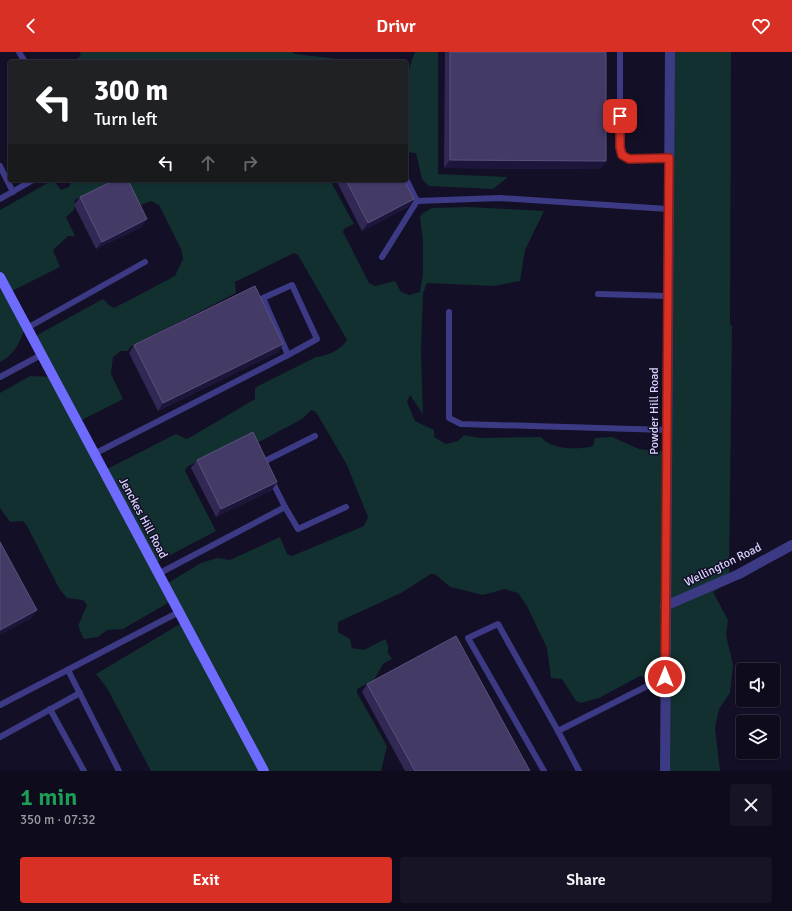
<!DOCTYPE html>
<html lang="en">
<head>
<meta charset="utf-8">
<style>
	body { margin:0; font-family:Signika,sans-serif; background:#171425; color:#f1f3f6; height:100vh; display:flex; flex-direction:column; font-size:15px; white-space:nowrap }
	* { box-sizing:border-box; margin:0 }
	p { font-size:13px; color:#9b9ba3 }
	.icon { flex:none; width:22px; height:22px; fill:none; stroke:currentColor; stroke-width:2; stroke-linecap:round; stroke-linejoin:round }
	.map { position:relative; height:719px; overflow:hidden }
	.details { display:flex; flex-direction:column; background:#0e0b1c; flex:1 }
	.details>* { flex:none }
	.banner { position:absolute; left:8px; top:8px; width:400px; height:122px; border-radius:4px; box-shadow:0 1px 3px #0004,0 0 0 1px #2e2b3b; background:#202124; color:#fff; overflow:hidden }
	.buttons { position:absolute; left:736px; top:611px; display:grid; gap:8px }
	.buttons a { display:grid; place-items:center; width:44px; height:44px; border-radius:4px; background:#0e0b1c; box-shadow:0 1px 3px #0004,0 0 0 1px #2e2b3b; font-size:20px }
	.pin { position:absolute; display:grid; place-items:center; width:34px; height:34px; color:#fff; margin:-17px; border-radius:8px; box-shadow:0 2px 6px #0006 }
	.me { position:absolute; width:44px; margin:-22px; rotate:0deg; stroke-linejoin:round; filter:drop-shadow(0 0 3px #0008) }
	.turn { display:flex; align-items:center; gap:14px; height:84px; padding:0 20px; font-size:18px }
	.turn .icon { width:52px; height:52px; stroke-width:2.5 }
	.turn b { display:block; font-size:28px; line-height:34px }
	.lanes { display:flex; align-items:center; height:38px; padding:0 20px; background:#0003; justify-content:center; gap:20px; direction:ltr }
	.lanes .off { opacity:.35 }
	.round { display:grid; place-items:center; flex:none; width:42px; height:42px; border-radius:4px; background:#171425 }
	.head { display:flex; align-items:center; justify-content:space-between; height:68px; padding:0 20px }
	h1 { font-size:24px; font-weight:600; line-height:30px; color:#1e9e55 }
	.action { display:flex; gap:8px; margin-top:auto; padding:8px 20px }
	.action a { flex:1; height:46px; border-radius:4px; background:#d93025; color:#fff; font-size:16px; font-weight:600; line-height:46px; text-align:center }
	.action a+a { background:#171425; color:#f1f3f6 }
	header { display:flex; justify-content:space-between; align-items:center; height:52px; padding:0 20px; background:#d93025; color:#fff; font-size:18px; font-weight:600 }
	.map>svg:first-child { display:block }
</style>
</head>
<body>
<header><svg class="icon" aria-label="back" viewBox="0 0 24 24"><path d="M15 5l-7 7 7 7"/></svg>Drivr<svg class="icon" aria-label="heart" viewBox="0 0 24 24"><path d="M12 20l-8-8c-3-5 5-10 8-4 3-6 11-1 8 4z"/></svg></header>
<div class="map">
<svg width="792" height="719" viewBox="0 0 792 719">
	<rect width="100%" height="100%" fill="#130f26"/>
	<!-- green -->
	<g fill="#12302f" fill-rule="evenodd">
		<polygon points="79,0 292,0 295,2 338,7 341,10 74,10 81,3"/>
		<path d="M 415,0 L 438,0 L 438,122 L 508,125 L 493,137 L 429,134 L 422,127 L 416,101 L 406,100 C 406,67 401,31 415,0 Z"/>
		<path d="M 670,0 L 731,0 L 730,272 L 732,274 L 729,523 L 727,531 L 713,540 L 728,568 L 726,583 L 733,613 L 730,641 L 719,657 L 715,676 L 720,719 L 665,719 L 664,625 L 640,624 L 599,646 L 581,651 L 576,649 L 562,627 L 551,626 L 547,596 L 527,554 L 518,541 L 505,537 L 483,543 L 450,535 L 435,522 L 431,522 L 401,541 L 338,570 L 338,580 L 350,587 L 352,596 L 364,598 L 385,587 L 388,594 L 388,601 L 392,607 L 383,612 L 374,628 L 357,637 L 357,641 L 387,694 L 381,719 L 151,719 L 107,636 L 96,622 L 185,569 L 173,548 L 123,577 L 107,578 L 98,585 L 84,587 L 78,574 L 87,553 L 83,548 L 67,546 L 60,538 L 27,474 L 23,469 L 10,470 L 0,456 L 0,341 L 30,324 L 54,325 L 35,286 L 39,282 L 103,247 L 109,253 L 114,256 L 175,224 L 183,207 L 181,197 L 159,153 L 151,149 L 139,154 L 126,128 L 330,128 L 354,172 L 345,176 L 343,180 L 369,231 L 375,234 L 395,229 L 401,240 L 409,243 L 420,240 L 423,221 L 423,189 L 420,165 L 423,161 L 432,156 L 468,155 L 544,159 L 525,198 L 520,229 L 494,234 L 427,231 L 423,241 L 421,299 L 423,362 L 410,343 L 407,350 L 415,369 L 434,378 L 434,385 L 446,392 L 458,389 L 464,383 L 479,386 L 541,385 C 551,398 578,398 593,394 L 595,386 L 612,385 L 639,397 L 665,400 ZM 294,201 L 298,203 L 347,288 C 341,298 327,304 316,305 L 258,334 L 255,337 L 255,347 L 189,386 L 186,387 L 176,382 L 107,417 L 80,369 L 123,347 L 111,322 L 113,305 L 121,299 L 128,299 L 130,295 L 236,241 L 235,230 ZM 311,358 L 316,360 L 347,413 L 368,465 L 364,474 L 292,504 L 287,502 L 280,485 L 230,508 L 217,506 L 201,511 L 168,531 L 155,511 L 216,479 L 185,419 L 187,415 L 248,382 L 252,384 L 257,391 L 302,367 Z"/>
		<path d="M 53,128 L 61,138 L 69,135 L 72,128 L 114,128 L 75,148 L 74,158 L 66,165 L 75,184 L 68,184 L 53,198 L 60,215 L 10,240 L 26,273 C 20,289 16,302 0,310 L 0,158 Z"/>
	</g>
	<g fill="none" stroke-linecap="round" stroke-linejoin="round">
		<!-- service -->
		<g stroke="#3d3a85" stroke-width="6">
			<polyline points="19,0 25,10"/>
			<polyline points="620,0 620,95 622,103 629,107 669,106"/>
			<polyline points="0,114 13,140"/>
			<polyline points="406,127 417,149 500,146 668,157"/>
			<polyline points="0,147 33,128"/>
			<polyline points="382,205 417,149"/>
			<polyline points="598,242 668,244"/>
			<polyline points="449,260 449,366 461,372 667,378"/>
			<polyline points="27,276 145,210"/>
			<polyline points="0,325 41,303"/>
			<polyline points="94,402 288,303 317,287 292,233 263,246 288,303"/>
			<polyline points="265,413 263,410 315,384"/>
			<polyline points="285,455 298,477 346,455"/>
			<polyline points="158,522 285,455 271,427"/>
			<polyline points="68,618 119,719"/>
			<polyline points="0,653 179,560"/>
			<polyline points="50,657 84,719"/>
			<polyline points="558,679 579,719"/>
			<polyline points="0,685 80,641"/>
			<polyline points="544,719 468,586 498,572 558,679 665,625"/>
		</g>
		<!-- minor -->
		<g stroke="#3d3a85" stroke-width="10">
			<polyline points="665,554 739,522 792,493"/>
			<polyline points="665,719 670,0"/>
		</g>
		<!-- secondary -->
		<polyline stroke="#6f6bff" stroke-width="10" points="0,225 264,719"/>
	</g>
	<!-- wall -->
	<g fill="#312854">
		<polygon points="445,0 606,0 606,109 600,117 444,116"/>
		<polygon points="336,128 404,128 414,147 408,155 362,179"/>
		<polygon points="80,145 142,175 96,197 74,153"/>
		<polygon points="283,292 278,300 158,359 129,301 134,293"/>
		<polygon points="197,408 277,430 272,438 216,465 191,416"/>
		<polygon points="367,632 530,719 405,719 362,640"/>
	</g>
	<!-- shaded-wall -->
	<g fill="#1d163a">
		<polygon points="450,108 606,109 600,117 444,116"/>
		<polygon points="414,147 408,155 362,179 368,171"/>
		<polygon points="147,167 142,175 96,197 102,190"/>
		<polygon points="283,292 278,300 158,359 163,351"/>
		<polygon points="277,430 272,438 216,465 221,457"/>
		<polygon points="37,558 32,566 0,583 0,578"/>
	</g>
	<!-- building -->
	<g fill="#433a66" stroke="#5a527e">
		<polygon points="450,0 606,0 606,109 450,108"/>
		<polygon points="115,128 128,128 147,167 102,190 80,145"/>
		<polygon points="346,128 404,128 414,147 368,171"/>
		<polygon points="255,234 283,292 163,351 134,293"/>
		<polygon points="253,380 277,430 221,457 197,408"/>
		<polygon points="0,490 37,558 0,578"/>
		<polygon points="456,584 530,719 415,719 367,632"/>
	</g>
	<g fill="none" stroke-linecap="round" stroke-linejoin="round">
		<defs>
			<polyline id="route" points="620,64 620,95 622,103 629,107 669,106 665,625"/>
		</defs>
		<!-- route casing -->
		<use href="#route" stroke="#8d1f18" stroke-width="10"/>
		<!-- route -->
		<use href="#route" stroke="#d93025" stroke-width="7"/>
	</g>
	<g text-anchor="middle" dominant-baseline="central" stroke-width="3" stroke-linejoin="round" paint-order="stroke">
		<!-- street labels -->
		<g font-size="12" fill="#d9d4ff" stroke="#130f26">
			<text transform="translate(654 359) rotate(-90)">Powder Hill Road</text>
			<text transform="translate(143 466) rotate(62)">Jenckes Hill Road</text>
			<text transform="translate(723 513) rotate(-26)">Wellington Road</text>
		</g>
	</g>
</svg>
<div class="buttons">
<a><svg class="icon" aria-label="sound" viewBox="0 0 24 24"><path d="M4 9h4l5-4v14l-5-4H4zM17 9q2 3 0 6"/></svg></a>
<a><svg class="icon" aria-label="layers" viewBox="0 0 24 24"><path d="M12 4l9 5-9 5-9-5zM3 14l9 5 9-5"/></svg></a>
</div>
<div class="pin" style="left:620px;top:64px;background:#d93025"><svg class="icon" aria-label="arrive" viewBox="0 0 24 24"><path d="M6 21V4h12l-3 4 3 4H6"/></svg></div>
<svg class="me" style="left:665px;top:625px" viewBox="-20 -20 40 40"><circle r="17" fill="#d93025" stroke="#fff" stroke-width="3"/><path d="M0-11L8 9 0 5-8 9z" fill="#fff"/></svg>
<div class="banner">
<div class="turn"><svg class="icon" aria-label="left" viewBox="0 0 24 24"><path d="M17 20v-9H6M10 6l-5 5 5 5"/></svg><div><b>300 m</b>Turn left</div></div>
<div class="lanes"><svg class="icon" aria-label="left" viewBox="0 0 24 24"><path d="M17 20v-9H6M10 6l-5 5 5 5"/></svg><svg class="icon off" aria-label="ahead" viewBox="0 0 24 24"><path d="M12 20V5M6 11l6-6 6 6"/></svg><svg class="icon off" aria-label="right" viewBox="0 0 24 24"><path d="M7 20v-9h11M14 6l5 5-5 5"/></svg></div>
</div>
</div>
<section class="details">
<div class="head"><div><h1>1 min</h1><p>350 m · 07:32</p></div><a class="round"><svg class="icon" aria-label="close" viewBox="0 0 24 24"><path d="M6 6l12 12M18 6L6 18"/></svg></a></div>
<div class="action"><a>Exit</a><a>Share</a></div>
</section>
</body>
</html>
